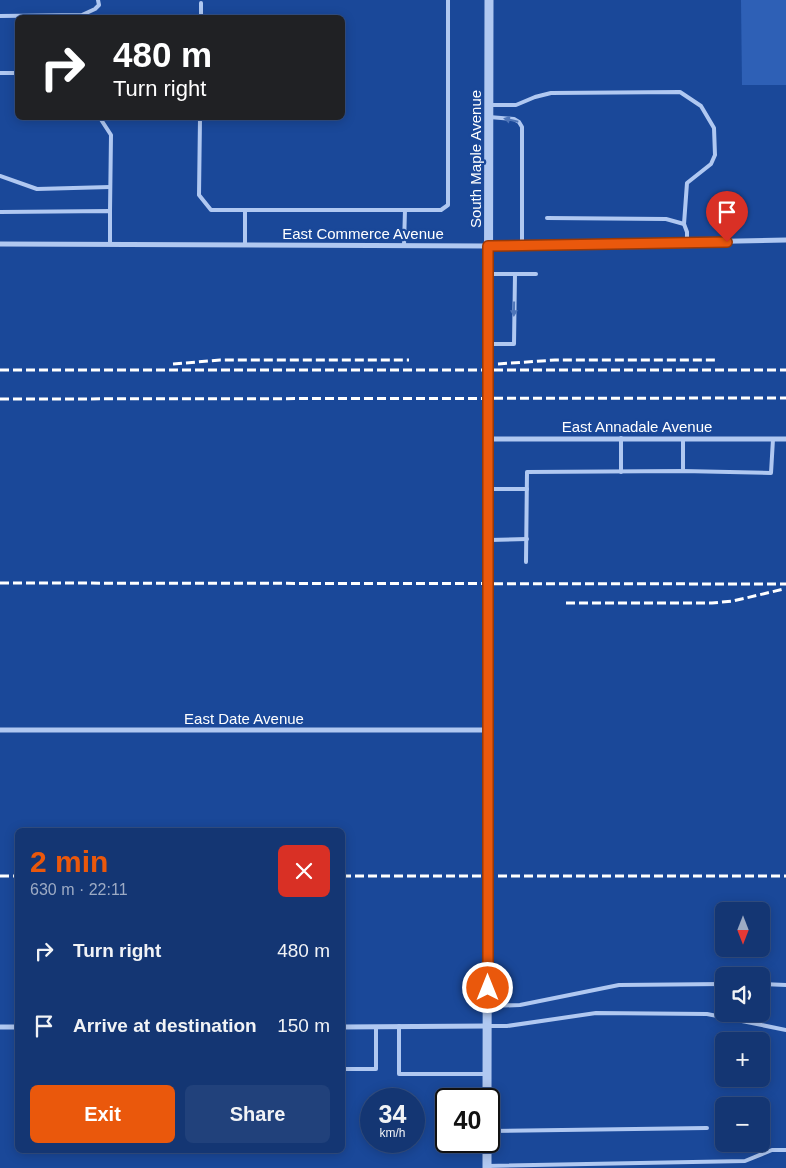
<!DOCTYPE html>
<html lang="en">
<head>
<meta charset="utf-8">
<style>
	body { margin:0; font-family:Helvetica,sans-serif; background:#21417b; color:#f1f3f6; height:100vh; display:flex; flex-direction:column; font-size:19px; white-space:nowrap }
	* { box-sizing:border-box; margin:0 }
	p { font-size:16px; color:#9dabc4 }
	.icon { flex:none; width:28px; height:28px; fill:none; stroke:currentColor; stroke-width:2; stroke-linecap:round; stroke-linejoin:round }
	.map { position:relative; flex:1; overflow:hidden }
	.panel { position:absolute; left:15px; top:828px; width:330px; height:325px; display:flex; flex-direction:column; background:#143673; border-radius:8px; box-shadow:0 2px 12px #0003,0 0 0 1px #335085 }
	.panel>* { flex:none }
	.top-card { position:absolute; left:15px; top:15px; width:330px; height:105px; border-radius:8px; box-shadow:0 2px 12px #0003,0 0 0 1px #335085; background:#202124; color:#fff; overflow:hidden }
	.needle { width:32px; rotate:180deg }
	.buttons { position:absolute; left:715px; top:902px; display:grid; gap:10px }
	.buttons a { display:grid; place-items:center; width:55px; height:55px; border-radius:8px; background:#143673; box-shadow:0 2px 12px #0003,0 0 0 1px #335085; font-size:25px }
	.speed { position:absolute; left:360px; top:1088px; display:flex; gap:10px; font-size:25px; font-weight:700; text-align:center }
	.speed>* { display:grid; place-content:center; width:65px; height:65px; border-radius:50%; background:#143673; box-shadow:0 2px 12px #0003,0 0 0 1px #335085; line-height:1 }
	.speed small { font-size:12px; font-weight:400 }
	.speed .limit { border:2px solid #111; border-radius:8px; background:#fff; color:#111 }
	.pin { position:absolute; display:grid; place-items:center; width:42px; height:42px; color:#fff; margin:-51px -21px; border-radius:50% 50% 50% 0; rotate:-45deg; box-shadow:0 0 5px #0007 }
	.pin .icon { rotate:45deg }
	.me { position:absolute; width:55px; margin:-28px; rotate:0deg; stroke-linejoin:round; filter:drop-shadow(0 0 4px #0008) }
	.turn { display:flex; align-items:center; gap:18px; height:105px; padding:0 15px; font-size:22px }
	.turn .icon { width:65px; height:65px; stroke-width:2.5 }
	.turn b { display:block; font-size:35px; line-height:42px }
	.round { display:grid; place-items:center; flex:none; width:52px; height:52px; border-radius:8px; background:#21417b }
	.overview { display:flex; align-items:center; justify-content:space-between; height:85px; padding:0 15px }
	h1 { font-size:30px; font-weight:700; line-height:38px; color:#ea580c }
	.cta { display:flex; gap:10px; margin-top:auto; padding:10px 15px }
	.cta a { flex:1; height:58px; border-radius:8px; background:#ea580c; color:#fff; font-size:20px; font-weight:700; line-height:58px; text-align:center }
	.cta a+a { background:#21417b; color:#f1f3f6 }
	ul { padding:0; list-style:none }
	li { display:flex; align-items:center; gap:15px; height:75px; padding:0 15px }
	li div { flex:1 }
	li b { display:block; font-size:19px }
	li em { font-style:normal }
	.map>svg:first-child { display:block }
</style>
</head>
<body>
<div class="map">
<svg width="786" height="1168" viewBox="0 0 786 1168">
	<rect width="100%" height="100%" fill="#1a4899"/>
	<!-- green -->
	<polygon fill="#2e60b6" points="741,0 786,0 786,85 742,85"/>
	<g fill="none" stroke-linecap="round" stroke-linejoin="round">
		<!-- service -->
		<g stroke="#b0c8f1" stroke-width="4">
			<polyline points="0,16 82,15 95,9 99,5 98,0"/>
			<polyline points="201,18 201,3"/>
			<polyline points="0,73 18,73"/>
			<polyline points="489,105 516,105 535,97 551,93 680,92 701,106 714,128 715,155 711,164 687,183 684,224"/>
			<polyline points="489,117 514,119 519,122 522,127 522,245"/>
			<polyline points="100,118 111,135 110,211"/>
			<polyline points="200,118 199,195 211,210 245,210"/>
			<polyline points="0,176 37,189 110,187"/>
			<polyline points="405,210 441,210 448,205 448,0"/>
			<polyline points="0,212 110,211 110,244"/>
			<polyline points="547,218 666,219 684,224 687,232 687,242"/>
			<polyline points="245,245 245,210 405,210 404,245"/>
			<polyline points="488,274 536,274"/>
			<polyline points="488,344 514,344 515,274"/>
			<polyline points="621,438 621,472"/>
			<polyline points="683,471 683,439"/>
			<polyline points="489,489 527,489"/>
			<polyline points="489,540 527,539"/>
			<polyline points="526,562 527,472 683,471 771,473 773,439"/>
			<polyline points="761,984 786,985"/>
			<polyline points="488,1006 520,1005 619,985 724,984"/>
			<polyline points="399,1026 399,1074 487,1074"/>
			<polyline points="489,1026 507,1026 596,1013 707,1014 786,1030"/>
			<polyline points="342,1069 376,1069 376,1027"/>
			<polyline points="489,1131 707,1128"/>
			<polyline points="487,1166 745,1161 772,1150 786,1150"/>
		</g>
		<!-- minor -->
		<g stroke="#b0c8f1" stroke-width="5">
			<polyline points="0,244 488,246 786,240"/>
			<polyline points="488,439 786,439"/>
			<polyline points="0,730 488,730"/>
			<polyline points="0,1027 18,1027"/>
			<polyline points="342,1027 488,1026"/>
		</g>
		<!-- tertiary -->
		<g stroke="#b0c8f1" stroke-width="9">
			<polyline points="487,1099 489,0"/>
			<polyline points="487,1168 487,1141"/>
		</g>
		<!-- rail -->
		<g stroke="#fff" stroke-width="3" stroke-dasharray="9 4" stroke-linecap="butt">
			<polyline points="173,364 220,360 409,360"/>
			<polyline points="498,364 555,360 716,360"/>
			<polyline points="0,370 786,370"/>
			<polyline points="0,399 786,398"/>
			<polyline points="0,583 786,584"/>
			<polyline points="566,603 712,603 733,601 784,589"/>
			<polyline points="0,876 18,876"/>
			<polyline points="342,876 786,876"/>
		</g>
	</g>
	<!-- one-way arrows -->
	<defs><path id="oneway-solid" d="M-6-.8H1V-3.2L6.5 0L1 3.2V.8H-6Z" transform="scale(1.25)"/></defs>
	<g fill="#4e75b8">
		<use href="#oneway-solid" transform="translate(511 120) rotate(-167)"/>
		<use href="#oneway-solid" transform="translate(514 309) rotate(91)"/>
	</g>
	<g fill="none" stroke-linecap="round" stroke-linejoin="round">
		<defs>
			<polyline id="route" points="488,988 488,246 727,242"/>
		</defs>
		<!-- route casing -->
		<use href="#route" stroke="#983908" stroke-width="12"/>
		<!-- route -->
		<use href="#route" stroke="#ea580c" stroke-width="9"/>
	</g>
	<g text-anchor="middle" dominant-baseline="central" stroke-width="4.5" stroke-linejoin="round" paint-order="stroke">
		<!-- street labels -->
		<g font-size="15" fill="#fff" stroke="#1a4899">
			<text transform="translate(475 159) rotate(-90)">South Maple Avenue</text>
			<text x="363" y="233">East Commerce Avenue</text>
			<text x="637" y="426">East Annadale Avenue</text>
			<text x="244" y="718">East Date Avenue</text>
		</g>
	</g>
</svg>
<div class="buttons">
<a><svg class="needle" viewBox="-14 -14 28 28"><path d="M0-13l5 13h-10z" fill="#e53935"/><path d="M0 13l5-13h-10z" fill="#9dabc4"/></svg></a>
<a><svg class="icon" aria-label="sound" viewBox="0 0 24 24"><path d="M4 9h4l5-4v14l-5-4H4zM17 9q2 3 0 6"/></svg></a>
<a>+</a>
<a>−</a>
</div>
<div class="speed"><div>34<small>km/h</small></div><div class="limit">40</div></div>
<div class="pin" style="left:727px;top:242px;background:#d93025"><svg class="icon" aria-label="arrive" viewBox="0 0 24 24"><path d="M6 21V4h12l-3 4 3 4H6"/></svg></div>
<svg class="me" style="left:488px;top:988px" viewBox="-20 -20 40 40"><circle r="17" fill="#ea580c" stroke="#fff" stroke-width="3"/><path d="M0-11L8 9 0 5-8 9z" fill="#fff"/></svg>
<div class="top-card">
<div class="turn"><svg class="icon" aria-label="right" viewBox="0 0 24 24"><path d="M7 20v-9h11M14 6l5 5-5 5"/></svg><div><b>480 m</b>Turn right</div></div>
</div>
<section class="panel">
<div class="overview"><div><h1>2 min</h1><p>630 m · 22:11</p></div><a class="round" style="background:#d93025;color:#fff"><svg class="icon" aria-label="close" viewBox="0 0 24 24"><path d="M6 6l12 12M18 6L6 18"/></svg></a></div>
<ul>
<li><svg class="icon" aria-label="right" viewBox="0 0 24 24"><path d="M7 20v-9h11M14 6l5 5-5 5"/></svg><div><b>Turn right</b></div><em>480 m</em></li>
<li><svg class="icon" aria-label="arrive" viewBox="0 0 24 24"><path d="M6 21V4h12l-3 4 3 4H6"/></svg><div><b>Arrive at destination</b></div><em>150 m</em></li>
</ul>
<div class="cta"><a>Exit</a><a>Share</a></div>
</section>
</div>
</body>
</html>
